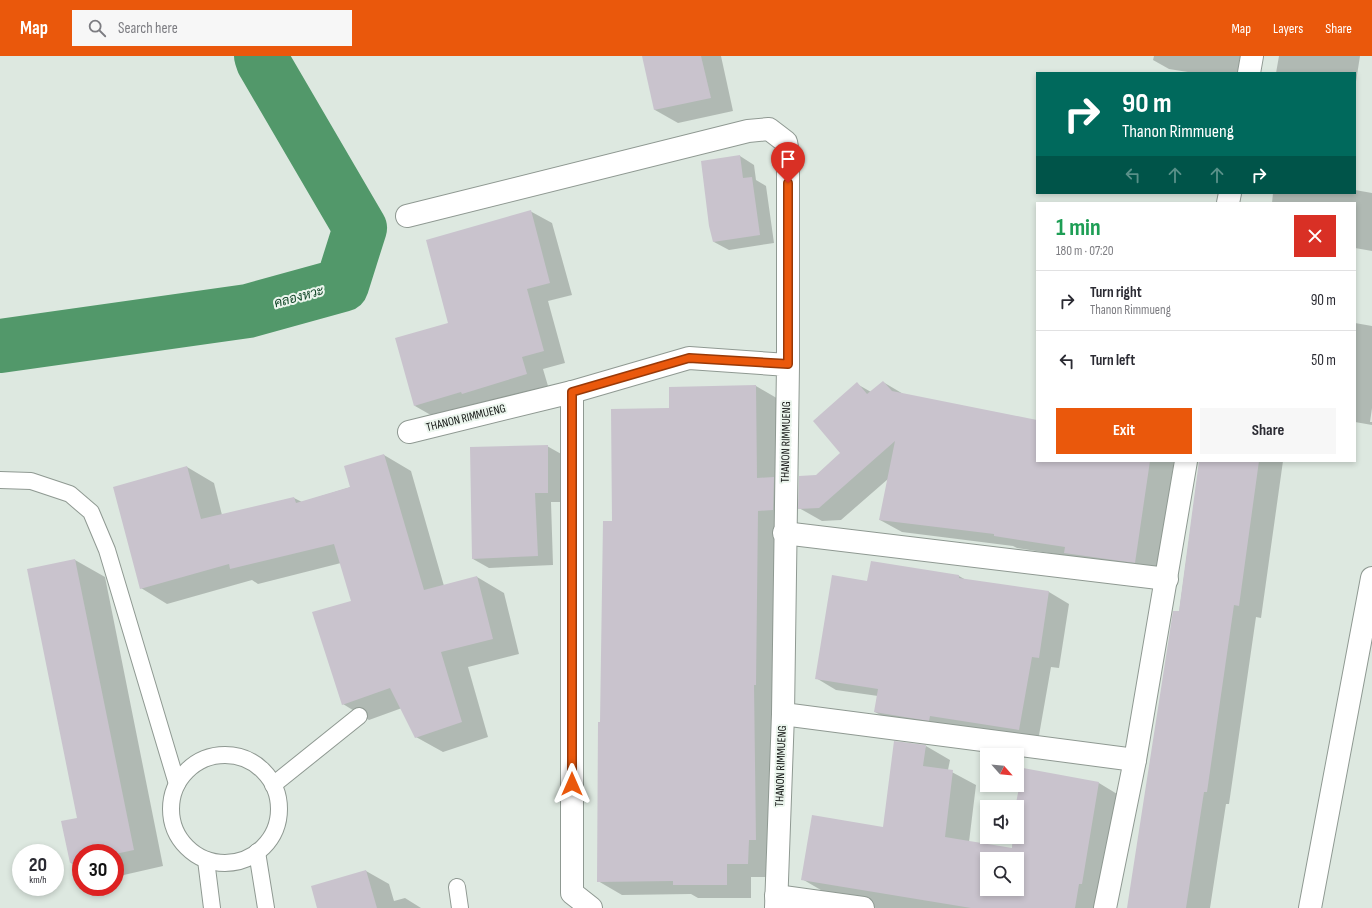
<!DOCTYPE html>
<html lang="en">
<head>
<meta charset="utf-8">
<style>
	body { margin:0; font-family:"Sofia Sans Condensed",Sarabun,sans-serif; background:#f7f7f7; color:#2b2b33; height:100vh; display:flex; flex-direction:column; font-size:15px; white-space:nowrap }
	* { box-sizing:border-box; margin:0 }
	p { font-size:13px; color:#7c7c81 }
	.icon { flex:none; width:22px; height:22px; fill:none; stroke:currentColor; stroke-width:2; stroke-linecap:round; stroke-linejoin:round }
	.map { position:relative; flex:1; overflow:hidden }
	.panel { position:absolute; left:1036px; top:146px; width:320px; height:260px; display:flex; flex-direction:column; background:#fff; border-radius:0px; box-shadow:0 2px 6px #0003 }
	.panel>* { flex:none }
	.hud { position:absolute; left:1036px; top:16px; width:320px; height:122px; border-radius:0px; box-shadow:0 2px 6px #0003; background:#00695c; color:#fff; overflow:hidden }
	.needle { width:26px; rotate:117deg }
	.controls { position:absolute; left:980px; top:692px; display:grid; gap:8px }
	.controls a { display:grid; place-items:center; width:44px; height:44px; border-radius:0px; background:#fff; box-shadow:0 2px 6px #0003; font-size:20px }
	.speed { position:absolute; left:12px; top:788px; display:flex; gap:8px; font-size:20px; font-weight:700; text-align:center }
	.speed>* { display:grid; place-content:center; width:52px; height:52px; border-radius:50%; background:#fff; box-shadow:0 2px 6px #0003; line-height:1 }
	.speed small { font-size:10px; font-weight:400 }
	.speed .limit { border:6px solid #d22; background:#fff; color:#111 }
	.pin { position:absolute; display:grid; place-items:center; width:34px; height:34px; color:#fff; margin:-41px -17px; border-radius:50% 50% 50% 0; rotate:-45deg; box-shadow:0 0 4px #0007 }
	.pin .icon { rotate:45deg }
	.me { position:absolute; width:44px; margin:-22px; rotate:0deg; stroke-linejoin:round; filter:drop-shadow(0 0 3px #0008) }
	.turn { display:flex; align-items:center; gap:14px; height:84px; padding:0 20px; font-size:18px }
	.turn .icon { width:52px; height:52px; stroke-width:2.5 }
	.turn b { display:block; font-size:28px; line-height:34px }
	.lanes { display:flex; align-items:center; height:38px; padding:0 20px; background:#0003; justify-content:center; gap:20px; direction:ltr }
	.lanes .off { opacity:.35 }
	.round { display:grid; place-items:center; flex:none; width:42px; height:42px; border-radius:0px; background:#f7f7f7 }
	.headline { display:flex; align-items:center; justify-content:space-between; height:68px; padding:0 20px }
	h1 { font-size:24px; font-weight:700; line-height:30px; color:#1e9e55 }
	.button { display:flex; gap:8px; margin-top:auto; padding:8px 20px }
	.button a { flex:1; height:46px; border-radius:0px; background:#ea580c; color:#fff; font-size:16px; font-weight:700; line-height:46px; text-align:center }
	.button a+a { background:#f7f7f7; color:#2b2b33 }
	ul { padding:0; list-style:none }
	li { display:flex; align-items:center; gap:12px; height:60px; padding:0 20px; border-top:1px solid #e1e1e2 }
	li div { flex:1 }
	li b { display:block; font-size:15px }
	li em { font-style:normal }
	header { display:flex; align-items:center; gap:24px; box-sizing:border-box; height:56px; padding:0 20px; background:#ea580c; color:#fff }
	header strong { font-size:19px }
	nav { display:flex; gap:22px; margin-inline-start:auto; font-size:14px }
	.search { width:280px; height:36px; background:#f7f7f7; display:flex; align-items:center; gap:10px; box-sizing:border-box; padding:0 14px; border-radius:0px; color:#7c7c81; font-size:15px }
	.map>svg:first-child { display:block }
</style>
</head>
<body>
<header>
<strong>Map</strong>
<div class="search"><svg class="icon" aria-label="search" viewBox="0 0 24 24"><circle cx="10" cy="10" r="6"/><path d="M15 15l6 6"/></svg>Search here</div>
<nav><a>Map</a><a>Layers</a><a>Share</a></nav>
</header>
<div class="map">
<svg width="1372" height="852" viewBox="0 0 1372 852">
	<rect width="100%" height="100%" fill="#dde8e0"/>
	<!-- shadow -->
	<g fill="#0003" fill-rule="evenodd">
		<polygon points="643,0 721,0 733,55 678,67 655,54"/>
		<polygon points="1154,0 1241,0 1238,17 1194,17 1169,13 1153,4"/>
		<polygon points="1279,0 1360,0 1355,32 1355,17 1276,17"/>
		<polygon points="740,100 754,109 756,124 766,130 774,187 729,194 714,186"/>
		<polygon points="1355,134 1372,137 1372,195 1355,192 1355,147 1272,147 1273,137 1355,137"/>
		<polygon points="530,155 552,167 572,239 548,245 565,307 543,313 548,330 484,350 436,362 415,350 450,268"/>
		<polygon points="1355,267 1372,270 1372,352 1370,366 1372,366 1372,364 1372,369 1355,366"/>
		<polygon points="883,326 905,339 1037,365 1037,405 1174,405 1157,519 1074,501 1017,492 1013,490 902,476 880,464 888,423 841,464 822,465 799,452 816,420 841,397 857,328 871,336"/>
		<polygon points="756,330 780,344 780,426 797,436 797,468 772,821 751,821 751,842 698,842 691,838 622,839 598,825 601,667 613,466 670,353"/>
		<polygon points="547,390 563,399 564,446 551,446 553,509 489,512 473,503"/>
		<polygon points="384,399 411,415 444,530 477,521 504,537 519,598 468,611 488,681 443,696 416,681 402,652 369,664 343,648 352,546 341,507 258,528 252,524 167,548 141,532 187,411 214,427 222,459 294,442 302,446 351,431"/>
		<polygon points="1200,405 1283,405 1261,562 1256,561 1229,748 1226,748 1210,852 1128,852 1179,557"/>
		<polygon points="75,504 105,521 163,810 115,821 115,797 81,797 81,813 71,807 78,763"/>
		<polygon points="959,520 966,524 1049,536 1069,548 1059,612 1051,611 1038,685 895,667 875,656 878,640 836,634 816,622 868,526"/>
		<path d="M 926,690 L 950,704 L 948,714 L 976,729 L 969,786 L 1012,793 L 1014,781 L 1017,781 L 1019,748 L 1099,727 L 1122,741 L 1101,852 L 876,852 L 851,847 L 826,837 L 802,823 L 884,772 ZM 987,803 L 1017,803 L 1017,833 L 987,833 Z"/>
		<polygon points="366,815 389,828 394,845 405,842 421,852 318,852"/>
	</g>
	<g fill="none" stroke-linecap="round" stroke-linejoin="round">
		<!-- river -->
		<polyline stroke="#52986a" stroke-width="54" points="0,290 248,255 342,229 360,172 263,6 261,0"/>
	</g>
	<!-- building -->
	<g fill="#c9c3cd" fill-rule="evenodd">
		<polygon points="642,0 701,0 711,42 654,54"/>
		<polygon points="740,99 743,122 752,121 760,179 713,186 709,170 701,105"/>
		<polygon points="531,154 550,227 527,233 544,295 522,301 527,318 462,338 461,336 414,350 395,282 448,267 426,184"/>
		<polygon points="883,325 892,335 1037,364 1037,405 1150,405 1135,507 1064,497 1065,491 994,480 994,478 879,464 895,385 819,452 798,453 799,420 816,419 840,397 813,365 857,326 867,338"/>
		<polygon points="756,329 757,422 774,421 773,454 758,455 756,629 754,629 756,784 749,784 748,808 727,808 727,829 673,829 673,825 597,826 598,666 600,666 603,465 612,465 611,353 669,352 669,331"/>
		<polygon points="548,389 548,437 535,437 538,500 472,503 470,391"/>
		<polygon points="384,398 424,534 477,520 493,583 441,596 462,666 415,682 390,632 342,649 312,556 351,545 334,488 230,513 229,508 140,533 113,431 187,410 201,463 294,441 296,447 350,431 344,410"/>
		<polygon points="1199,405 1259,405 1239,550 1234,549 1207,736 1204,736 1186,852 1127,852 1173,555 1179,555"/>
		<polygon points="75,503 134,794 115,798 81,797 81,805 70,807 61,765 77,762 27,513"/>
		<polygon points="871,505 959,519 959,522 1049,535 1039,602 1032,601 1019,674 930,660 929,665 874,656 878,633 815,623 832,519 867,525"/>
		<path d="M 894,685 L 926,689 L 923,710 L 953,714 L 945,781 L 1012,792 L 1013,781 L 1017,781 L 1018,748 L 1016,747 L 1023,712 L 1099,726 L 1082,828 L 1079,828 L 1075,852 L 971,852 L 801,824 L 812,759 L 883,771 ZM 987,803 L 1017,803 L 1017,833 L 987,833 Z"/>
		<polygon points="366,814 377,852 317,852 311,830"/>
	</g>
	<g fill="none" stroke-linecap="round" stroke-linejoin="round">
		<defs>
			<g id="service">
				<polyline points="0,424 31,425 70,438 91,456 107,494 177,728"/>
				<circle cx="225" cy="753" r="54"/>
				<polyline points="273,729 359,660"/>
				<polyline points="257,796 266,852"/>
				<polyline points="206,804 212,852"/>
				<polyline points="457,831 460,852"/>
			</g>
			<g id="minor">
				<polyline points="1249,17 1252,0"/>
				<polyline points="1228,147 1230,137"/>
				<polyline points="407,160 748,75 769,73 786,86 788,97 788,309"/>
				<polyline points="572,336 572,837 591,852"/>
				<polyline points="409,376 572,336 689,302 788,309 783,658 776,852"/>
				<polyline points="784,477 1167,523"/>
				<polyline points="783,658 1135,704"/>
				<polyline points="776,840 863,852"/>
				<polyline points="1105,852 1135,704 1186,405"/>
				<polyline points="1310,852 1372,522"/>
			</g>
		</defs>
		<!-- service casing -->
		<use href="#service" stroke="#8f9992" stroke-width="18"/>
		<!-- minor casing -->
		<use href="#minor" stroke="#8f9992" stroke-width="24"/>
		<!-- service -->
		<use href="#service" stroke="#fff" stroke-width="16"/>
		<!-- minor -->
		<use href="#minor" stroke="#fff" stroke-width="22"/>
	</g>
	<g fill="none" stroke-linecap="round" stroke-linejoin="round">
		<defs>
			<polyline id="route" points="572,728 572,336 689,302 788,308 788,127"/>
		</defs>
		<!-- route casing -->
		<use href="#route" stroke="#983908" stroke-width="10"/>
		<!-- route -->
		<use href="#route" stroke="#ea580c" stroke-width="7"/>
	</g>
	<g text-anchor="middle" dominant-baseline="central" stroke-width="4" stroke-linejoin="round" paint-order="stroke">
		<!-- street labels -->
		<g font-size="12" fill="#111412" stroke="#ebf5ed">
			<text transform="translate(466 362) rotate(-14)">THANON RIMMUENG</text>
			<text transform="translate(786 386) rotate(-89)">THANON RIMMUENG</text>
			<text transform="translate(781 710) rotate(-88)">THANON RIMMUENG</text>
		</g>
		<!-- water labels -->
		<g font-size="13" font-style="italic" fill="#14492a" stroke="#ebf5ed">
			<text transform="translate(299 241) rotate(-15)">คลองหวะ</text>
		</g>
	</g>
</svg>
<div class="controls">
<a><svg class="needle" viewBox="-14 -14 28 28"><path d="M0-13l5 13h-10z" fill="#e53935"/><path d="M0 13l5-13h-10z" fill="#7c7c81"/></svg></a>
<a><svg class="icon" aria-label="sound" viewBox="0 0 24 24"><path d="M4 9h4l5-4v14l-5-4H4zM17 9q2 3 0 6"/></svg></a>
<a><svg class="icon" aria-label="search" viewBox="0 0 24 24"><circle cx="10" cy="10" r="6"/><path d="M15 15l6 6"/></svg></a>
</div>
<div class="speed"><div>20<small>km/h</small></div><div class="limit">30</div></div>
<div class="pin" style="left:788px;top:127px;background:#d93025"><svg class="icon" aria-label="arrive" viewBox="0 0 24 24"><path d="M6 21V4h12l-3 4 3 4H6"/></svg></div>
<svg class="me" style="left:572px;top:728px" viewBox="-20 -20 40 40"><path d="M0-17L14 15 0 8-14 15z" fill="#ea580c" stroke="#fff" stroke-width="4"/></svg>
<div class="hud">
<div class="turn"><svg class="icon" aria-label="right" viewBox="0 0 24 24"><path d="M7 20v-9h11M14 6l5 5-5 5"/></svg><div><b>90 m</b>Thanon Rimmueng</div></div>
<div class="lanes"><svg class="icon off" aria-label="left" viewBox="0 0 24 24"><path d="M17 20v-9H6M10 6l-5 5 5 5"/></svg><svg class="icon off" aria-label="ahead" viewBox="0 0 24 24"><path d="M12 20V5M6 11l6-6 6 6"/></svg><svg class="icon off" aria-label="ahead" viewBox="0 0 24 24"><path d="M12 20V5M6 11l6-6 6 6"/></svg><svg class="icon" aria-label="right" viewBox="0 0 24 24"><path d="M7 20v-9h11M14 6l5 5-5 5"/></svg></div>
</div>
<section class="panel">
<div class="headline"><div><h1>1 min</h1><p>180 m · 07:20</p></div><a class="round" style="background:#d93025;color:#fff"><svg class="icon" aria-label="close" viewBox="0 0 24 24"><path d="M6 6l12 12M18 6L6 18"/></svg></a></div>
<ul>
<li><svg class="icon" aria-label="right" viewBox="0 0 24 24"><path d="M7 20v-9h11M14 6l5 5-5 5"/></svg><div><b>Turn right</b><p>Thanon Rimmueng</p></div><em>90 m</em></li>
<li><svg class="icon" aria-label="left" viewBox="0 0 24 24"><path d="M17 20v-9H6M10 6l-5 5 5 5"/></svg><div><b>Turn left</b></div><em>50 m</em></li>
</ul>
<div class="button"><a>Exit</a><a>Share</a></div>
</section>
</div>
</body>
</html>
